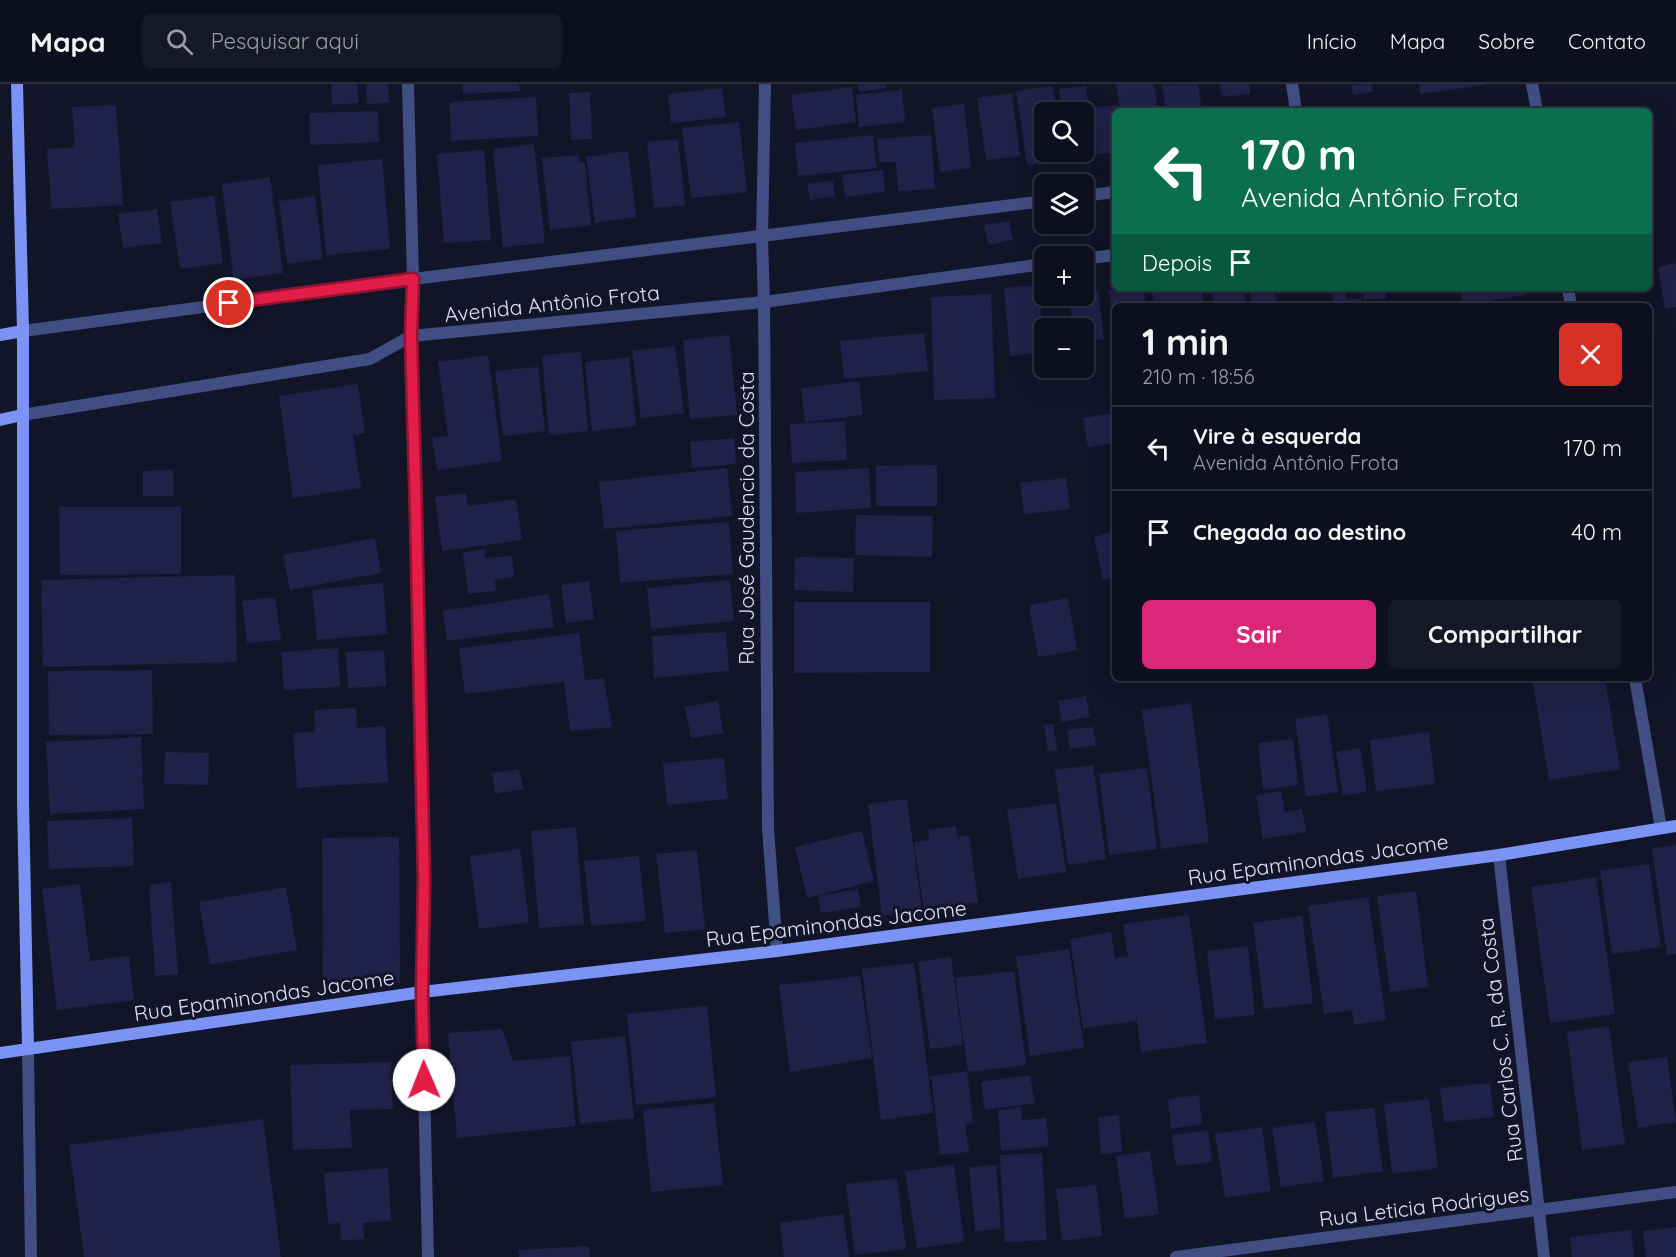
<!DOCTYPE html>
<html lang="pt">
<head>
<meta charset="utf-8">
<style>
	body { margin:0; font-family:Quicksand,sans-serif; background:#171827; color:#f1f3f6; height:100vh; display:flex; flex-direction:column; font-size:22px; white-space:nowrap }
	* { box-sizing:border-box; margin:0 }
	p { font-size:20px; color:#9b9ca4 }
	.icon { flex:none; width:33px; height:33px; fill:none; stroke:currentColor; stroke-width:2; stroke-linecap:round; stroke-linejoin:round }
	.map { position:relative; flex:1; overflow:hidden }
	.drawer { position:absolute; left:1112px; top:219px; width:540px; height:378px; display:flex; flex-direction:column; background:#0e0f1e; border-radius:9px; box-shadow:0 6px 24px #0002,0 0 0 2px #2e2f3c }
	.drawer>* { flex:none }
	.hud { position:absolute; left:1112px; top:24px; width:540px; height:183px; border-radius:9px; box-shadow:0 6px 24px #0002,0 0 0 2px #2e2f3c; background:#0b6e4f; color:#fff; overflow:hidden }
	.buttons { position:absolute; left:1034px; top:18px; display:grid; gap:12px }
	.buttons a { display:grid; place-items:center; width:60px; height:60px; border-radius:9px; background:#0e0f1e; box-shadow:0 6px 24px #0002,0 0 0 2px #2e2f3c; font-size:30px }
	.pin { position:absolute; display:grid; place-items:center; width:51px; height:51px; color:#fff; margin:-26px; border:3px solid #fff; border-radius:50%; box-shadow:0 2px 6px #0007 }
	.me { position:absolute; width:66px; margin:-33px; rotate:359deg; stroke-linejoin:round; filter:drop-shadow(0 0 4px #0008) }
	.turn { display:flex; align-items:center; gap:21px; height:126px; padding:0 30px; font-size:27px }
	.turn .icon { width:78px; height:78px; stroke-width:2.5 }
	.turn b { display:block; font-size:42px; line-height:51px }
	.then { display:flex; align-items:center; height:57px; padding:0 30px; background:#0003; gap:12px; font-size:22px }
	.round { display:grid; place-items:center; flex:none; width:63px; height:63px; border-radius:9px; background:#171827 }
	.headline { display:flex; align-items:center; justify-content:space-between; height:102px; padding:0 30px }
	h1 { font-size:36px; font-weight:700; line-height:45px }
	.cta { display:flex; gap:12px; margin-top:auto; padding:12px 30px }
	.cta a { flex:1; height:69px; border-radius:9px; background:#db2777; color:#fff; font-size:24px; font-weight:700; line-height:69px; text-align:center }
	.cta a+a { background:#171827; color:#f1f3f6 }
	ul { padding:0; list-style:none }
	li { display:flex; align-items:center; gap:18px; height:84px; padding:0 30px; border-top:2px solid #2e2f3c }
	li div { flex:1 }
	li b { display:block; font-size:22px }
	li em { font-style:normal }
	header { display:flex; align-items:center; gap:36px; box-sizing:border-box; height:84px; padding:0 30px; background:#0e0f1e; border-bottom:2px solid #2e2f3c }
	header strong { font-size:28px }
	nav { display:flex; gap:33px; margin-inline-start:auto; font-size:21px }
	.search { width:420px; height:54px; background:#171827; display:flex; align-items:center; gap:15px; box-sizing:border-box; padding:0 21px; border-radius:9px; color:#9b9ca4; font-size:22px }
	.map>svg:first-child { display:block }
</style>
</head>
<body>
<header>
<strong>Mapa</strong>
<div class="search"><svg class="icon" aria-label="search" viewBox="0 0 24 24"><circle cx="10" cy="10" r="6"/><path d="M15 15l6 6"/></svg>Pesquisar aqui</div>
<nav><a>Início</a><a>Mapa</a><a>Sobre</a><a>Contato</a></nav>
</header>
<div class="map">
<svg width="1676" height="1173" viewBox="0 0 1676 1173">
	<rect width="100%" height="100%" fill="#121428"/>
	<!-- building -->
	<g fill="#202148">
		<polygon points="331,0 357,0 359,19 332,21"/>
		<polygon points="366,0 388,0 389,19 367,20"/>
		<polygon points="462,0 519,0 520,7 463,10"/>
		<polygon points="858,0 886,0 887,4 859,8"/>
		<polygon points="1116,0 1154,0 1158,27 1120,27"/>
		<polygon points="1198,0 1202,27 1166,27 1162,1"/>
		<polygon points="1220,0 1249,0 1250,10 1222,13"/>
		<polygon points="1372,0 1373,8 1353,11 1351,1"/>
		<polygon points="1419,0 1482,0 1483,1 1420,10"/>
		<polygon points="1053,2 1057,28 1044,28 1044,68 1063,68 1064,76 1027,81 1016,7"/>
		<polygon points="1086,2 1095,65 1083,66 1083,28 1062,28 1059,5"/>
		<polygon points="852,3 856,38 796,46 791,11"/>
		<polygon points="722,4 726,33 671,39 668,10"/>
		<polygon points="902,6 905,38 859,43 856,11"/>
		<polygon points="590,8 592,55 571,56 569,9"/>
		<polygon points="1012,9 1020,72 986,76 977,14"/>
		<polygon points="536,13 538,52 451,57 449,18"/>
		<polygon points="964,20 971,84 940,88 932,24"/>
		<polygon points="116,21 123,121 51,125 47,65 75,63 72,23"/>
		<polygon points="1118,21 1118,27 1114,27 1114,68 1097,70 1091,24"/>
		<polygon points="378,27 379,58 310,61 309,29"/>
		<polygon points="739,38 747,108 691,114 682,44"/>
		<polygon points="873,51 877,84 798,92 795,59"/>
		<polygon points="931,51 935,105 898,107 896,78 879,78 877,55"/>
		<polygon points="678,55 685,121 654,124 647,58"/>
		<polygon points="534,60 545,159 503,163 493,65"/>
		<polygon points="484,66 491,156 444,159 437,70"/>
		<polygon points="628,67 636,133 595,139 586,73"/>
		<polygon points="579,71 580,79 585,79 591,141 550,146 542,74"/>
		<polygon points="382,75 390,165 326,171 318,81"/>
		<polygon points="883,86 885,108 845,113 842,91"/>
		<polygon points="270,93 283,189 234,196 222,100"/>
		<polygon points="833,97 835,112 810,116 807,100"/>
		<polygon points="214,112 223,179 180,185 170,118"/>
		<polygon points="315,112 323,175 287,180 279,117"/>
		<polygon points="157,125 162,159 123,164 118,130"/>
		<polygon points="1009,137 1013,156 989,161 984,141"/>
		<polygon points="1676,179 1676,223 1665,225 1658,183"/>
		<polygon points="1039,201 1044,268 1010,272 1004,204"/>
		<polygon points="1123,204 1144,204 1146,222 1114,222 1113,236 1109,206"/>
		<polygon points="1152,204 1202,204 1204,222 1154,222"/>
		<polygon points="1212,204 1244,204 1246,220 1214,222"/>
		<polygon points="1250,204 1274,204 1277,222 1252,222"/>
		<polygon points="1331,204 1345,204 1347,216 1361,214 1362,222 1334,222"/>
		<polygon points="1363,204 1385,204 1386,214 1364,216"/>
		<polygon points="1460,204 1525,204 1526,211 1463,221"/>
		<polygon points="1098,207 1104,255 1083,257 1083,244 1073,244 1069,212 1083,212 1083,209"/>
		<polygon points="991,210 995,314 934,316 931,213"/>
		<polygon points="924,249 928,287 844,295 840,257"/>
		<polygon points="729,251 737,331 690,335 683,256"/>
		<polygon points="675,262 684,329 641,334 632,267"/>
		<polygon points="581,268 588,347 549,351 542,271"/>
		<polygon points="488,271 502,377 437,386 432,354 448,352 438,278"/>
		<polygon points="629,273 636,342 592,347 585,278"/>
		<polygon points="538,283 545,347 503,352 495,287"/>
		<polygon points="859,297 863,331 805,338 801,304"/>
		<polygon points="358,300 365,349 353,351 361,404 293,414 279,312"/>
		<polygon points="1114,329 1114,359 1088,363 1083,334"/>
		<polygon points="845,337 847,376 792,379 790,340"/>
		<polygon points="734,354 736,380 692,384 690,358"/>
		<polygon points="937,381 937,422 876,422 876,382"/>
		<polygon points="727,384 732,432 604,445 599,398"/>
		<polygon points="869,384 871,424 796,429 795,388"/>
		<polygon points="173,386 174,412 143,412 143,387"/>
		<polygon points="1066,394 1070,425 1024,430 1020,399"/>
		<polygon points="466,409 468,422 516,415 522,456 442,467 435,413"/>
		<polygon points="59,423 181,423 181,490 60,491"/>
		<polygon points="856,431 933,432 932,473 855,471"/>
		<polygon points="729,438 733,490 620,499 616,447"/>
		<polygon points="1114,448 1114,493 1103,496 1094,453"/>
		<polygon points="375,454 381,489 290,506 283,471"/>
		<polygon points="485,465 485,474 512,472 514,493 495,496 496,507 468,510 463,468"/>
		<polygon points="795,473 854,474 853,508 794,506"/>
		<polygon points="235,491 237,578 43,583 41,496"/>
		<polygon points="730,496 734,537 651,545 647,504"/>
		<polygon points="589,497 594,535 566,539 561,501"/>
		<polygon points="383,499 387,550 317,556 312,506"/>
		<polygon points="549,510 554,543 447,557 443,527"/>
		<polygon points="275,513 281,556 247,559 242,517"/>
		<polygon points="1068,514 1077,566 1038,573 1029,521"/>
		<polygon points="794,518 930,518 930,588 794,589"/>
		<polygon points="726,548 729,587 654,594 652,552"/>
		<polygon points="579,549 585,596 604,594 612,643 570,647 564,598 465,610 459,564"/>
		<polygon points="338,564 340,603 284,606 281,568"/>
		<polygon points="384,566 386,602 348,604 346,568"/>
		<polygon points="152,586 153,650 49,651 48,587"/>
		<polygon points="1532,594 1605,594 1620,685 1549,696"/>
		<polygon points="1086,612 1090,633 1062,638 1058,617"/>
		<polygon points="718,617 723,649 691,654 685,623"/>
		<polygon points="1191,619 1209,758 1161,765 1142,626"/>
		<polygon points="356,624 357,644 385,642 388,698 297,704 293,649 315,648 314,626"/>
		<polygon points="1327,630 1338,708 1306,713 1295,635"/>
		<polygon points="1053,640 1057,666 1048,667 1044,641"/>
		<polygon points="1093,643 1096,661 1070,665 1067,646"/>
		<polygon points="1429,648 1435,700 1376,707 1370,656"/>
		<polygon points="141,653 144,725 50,730 46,658"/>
		<polygon points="1293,655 1298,701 1263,706 1258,659"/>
		<polygon points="1360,664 1367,708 1343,711 1336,668"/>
		<polygon points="165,668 209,669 208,701 164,700"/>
		<polygon points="724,674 728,715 667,721 663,679"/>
		<polygon points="1093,681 1106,775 1068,781 1055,686"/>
		<polygon points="1147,684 1157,765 1109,771 1099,690"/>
		<polygon points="519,685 523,705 495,710 492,689"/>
		<polygon points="1281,707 1285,728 1302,725 1306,748 1263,755 1256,711"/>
		<polygon points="907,715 922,827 882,832 868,720"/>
		<polygon points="1056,719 1066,788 1018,795 1007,726"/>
		<polygon points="132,734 134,782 49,785 47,737"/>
		<polygon points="956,742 957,753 969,751 978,818 924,826 914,758 929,756 928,746"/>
		<polygon points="576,743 584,841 539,844 531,747"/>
		<polygon points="862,747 874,797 807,814 795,763"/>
		<polygon points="399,753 400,899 323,900 322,754"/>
		<polygon points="1676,761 1676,870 1667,871 1652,764"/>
		<polygon points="520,765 529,838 479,845 470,772"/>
		<polygon points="697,766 705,845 665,849 656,770"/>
		<polygon points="639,772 646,837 591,842 584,777"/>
		<polygon points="1649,780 1661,863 1612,870 1600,787"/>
		<polygon points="1596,793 1615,930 1550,939 1531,803"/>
		<polygon points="171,798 178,890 155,892 149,801"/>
		<polygon points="80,800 90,877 129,872 134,916 57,926 42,805"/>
		<polygon points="286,803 297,866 210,881 199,818"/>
		<polygon points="858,805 861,823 821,829 818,812"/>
		<polygon points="1416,807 1428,903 1390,908 1377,812"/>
		<polygon points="1368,813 1386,936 1354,941 1352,926 1324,930 1308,822"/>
		<polygon points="1189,831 1207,959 1141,968 1136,930 1136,937 1083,944 1070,855 1111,848 1115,874 1128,873 1123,840"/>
		<polygon points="1302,832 1313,919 1264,925 1253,839"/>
		<polygon points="1248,862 1255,931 1215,935 1207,867"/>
		<polygon points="1069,865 1084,964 1030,972 1016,873"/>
		<polygon points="951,873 963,961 930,965 918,878"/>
		<polygon points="914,879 933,1029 881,1036 862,885"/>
		<polygon points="1014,887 1026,981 968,988 955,894"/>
		<polygon points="860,892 872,974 790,988 779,901"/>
		<polygon points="707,922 716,1013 636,1021 627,930"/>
		<polygon points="1609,942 1625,1060 1582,1066 1567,948"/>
		<polygon points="502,945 513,977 570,972 575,1042 457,1054 448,949"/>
		<polygon points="625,952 634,1034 580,1040 571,958"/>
		<polygon points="1667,973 1676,1038 1638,1044 1628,978"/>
		<polygon points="391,978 393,1025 350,1026 352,1064 293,1066 290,981"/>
		<polygon points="967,987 973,1039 965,1040 969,1068 940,1071 931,992"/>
		<polygon points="1030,991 1035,1019 985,1026 981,998"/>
		<polygon points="1490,999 1494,1033 1444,1038 1440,1004"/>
		<polygon points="1199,1011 1202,1040 1171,1045 1168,1015"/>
		<polygon points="1429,1015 1438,1084 1392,1090 1384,1020"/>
		<polygon points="714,1019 723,1101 651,1108 643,1026"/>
		<polygon points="1021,1023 1022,1036 1046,1034 1049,1062 1001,1067 998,1026"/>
		<polygon points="1374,1024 1383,1087 1333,1094 1325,1028"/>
		<polygon points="1119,1031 1122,1068 1101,1070 1098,1033"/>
		<polygon points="263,1035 281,1173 84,1173 69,1061"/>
		<polygon points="1315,1038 1324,1097 1281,1103 1272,1044"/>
		<polygon points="1262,1043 1271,1107 1225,1114 1215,1050"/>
		<polygon points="1208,1046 1212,1078 1176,1082 1172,1051"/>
		<polygon points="1150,1067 1159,1130 1125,1135 1116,1072"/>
		<polygon points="1042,1069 1047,1156 1005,1158 1000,1071"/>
		<polygon points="954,1081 964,1158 917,1164 905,1087"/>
		<polygon points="996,1081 1001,1145 975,1147 969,1083"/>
		<polygon points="388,1084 391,1137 363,1139 364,1155 341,1157 340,1139 328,1140 324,1089"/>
		<polygon points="897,1094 906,1165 855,1171 846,1100"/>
		<polygon points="1096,1101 1102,1152 1062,1157 1056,1105"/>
		<polygon points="843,1130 849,1173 784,1173 780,1139"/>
		<polygon points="1676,1143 1676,1173 1646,1173 1643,1147"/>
		<polygon points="1631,1146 1634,1173 1572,1173 1570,1153"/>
		<polygon points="589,1162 590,1173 519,1173 518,1166"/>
	</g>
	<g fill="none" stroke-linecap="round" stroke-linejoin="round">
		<!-- street -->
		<g stroke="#414e83" stroke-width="12">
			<polyline points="408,0 413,195 411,252 416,430 424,795 422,908 428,1173"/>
			<polyline points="765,0 762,153 764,218 768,744 777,867"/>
			<polyline points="1292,0 1296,27"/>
			<polyline points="1532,0 1537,27"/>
			<polyline points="1083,112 1114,108"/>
			<polyline points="1083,175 1114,171"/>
			<polyline points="1568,204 1571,222"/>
			<polyline points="23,247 413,195 1044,117"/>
			<polyline points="22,331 370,275 411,252 764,218 1044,180"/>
			<polyline points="1635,594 1661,744"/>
			<polyline points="1499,771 1544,1173"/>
			<polyline points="28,965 31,1173"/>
			<polyline points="1176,1173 1676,1108"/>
		</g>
		<!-- secondary -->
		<g stroke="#7b93f5" stroke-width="12">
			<polyline points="17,0 23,247 23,717 28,965"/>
			<polyline points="0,251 23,247"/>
			<polyline points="0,336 22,331"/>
			<polyline points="0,969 422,908 777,867 1499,771 1676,742"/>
		</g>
	</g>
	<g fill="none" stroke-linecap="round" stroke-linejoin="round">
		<defs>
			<polyline id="route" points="229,219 413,195 411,252 416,430 424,795 422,908 424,996"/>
		</defs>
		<!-- route casing -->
		<use href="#route" stroke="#92132f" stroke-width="15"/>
		<!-- route -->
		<use href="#route" stroke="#e11d48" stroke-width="10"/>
	</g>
	<g text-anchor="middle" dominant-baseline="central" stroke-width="6" stroke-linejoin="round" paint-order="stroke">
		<!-- street labels -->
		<g font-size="21" fill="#dce0fc" stroke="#121428">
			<text transform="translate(552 219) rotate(-6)">Avenida Antônio Frota</text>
			<text transform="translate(746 434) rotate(-90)">Rua José Gaudencio da Costa</text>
			<text transform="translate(1318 775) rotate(-8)">Rua Epaminondas Jacome</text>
			<text transform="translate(836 839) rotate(-7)">Rua Epaminondas Jacome</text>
			<text transform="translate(264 911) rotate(-8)">Rua Epaminondas Jacome</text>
			<text transform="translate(1500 956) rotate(-97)">Rua Carlos C. R. da Costa</text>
			<text transform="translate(1424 1122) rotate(-7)">Rua Leticia Rodrigues</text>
		</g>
	</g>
</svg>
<div class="buttons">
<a><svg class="icon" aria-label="search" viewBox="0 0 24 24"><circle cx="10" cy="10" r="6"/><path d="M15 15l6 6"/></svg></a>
<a><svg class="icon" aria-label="layers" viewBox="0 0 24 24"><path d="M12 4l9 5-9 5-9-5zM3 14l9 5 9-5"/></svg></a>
<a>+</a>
<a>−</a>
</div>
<div class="pin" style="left:229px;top:219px;background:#d93025"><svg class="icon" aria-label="arrive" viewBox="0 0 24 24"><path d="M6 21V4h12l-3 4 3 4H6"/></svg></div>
<svg class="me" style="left:424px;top:996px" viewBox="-20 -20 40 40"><circle r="19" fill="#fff"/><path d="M0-13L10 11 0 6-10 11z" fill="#e11d48"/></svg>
<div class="hud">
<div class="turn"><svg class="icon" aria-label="left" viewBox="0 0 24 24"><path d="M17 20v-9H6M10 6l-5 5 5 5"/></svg><div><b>170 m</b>Avenida Antônio Frota</div></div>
<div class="then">Depois<svg class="icon" aria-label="arrive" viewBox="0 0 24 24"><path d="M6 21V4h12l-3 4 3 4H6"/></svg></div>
</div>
<section class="drawer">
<div class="headline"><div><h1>1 min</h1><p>210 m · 18:56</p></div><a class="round" style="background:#d93025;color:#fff"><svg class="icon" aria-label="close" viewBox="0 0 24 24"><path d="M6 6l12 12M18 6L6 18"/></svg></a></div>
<ul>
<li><svg class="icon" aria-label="left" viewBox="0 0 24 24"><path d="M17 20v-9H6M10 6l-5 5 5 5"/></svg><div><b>Vire à esquerda</b><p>Avenida Antônio Frota</p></div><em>170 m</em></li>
<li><svg class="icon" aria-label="arrive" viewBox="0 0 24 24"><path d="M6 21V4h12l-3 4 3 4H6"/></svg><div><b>Chegada ao destino</b></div><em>40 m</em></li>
</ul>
<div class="cta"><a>Sair</a><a>Compartilhar</a></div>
</section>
</div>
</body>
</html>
